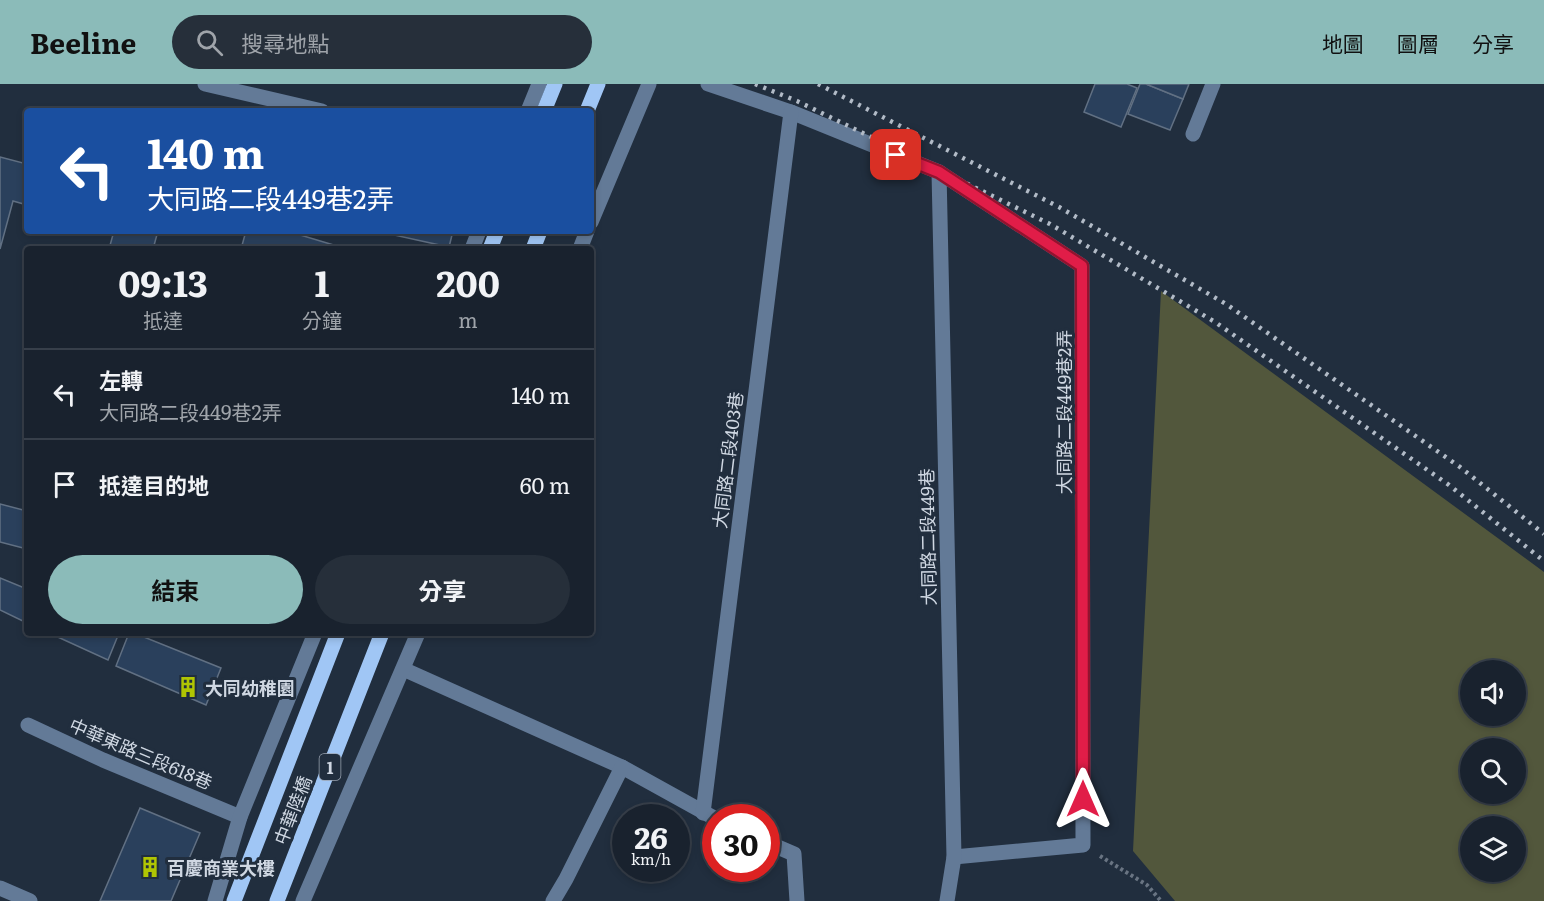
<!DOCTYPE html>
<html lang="zh-TW">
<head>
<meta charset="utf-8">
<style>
	body { margin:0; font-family:Literata,"Noto Sans TC",serif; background:#262f3a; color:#f1f3f6; height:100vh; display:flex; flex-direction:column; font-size:22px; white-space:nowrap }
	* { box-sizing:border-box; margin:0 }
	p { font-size:20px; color:#9fa4aa }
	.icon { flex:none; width:33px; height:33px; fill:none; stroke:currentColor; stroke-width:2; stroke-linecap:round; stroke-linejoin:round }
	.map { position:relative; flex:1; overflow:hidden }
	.side { position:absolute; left:24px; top:162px; width:570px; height:390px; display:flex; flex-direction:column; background:#19222e; border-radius:6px; box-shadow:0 3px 9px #0003,0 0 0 2px #373f4a }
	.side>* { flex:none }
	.hud { position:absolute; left:24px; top:24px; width:570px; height:126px; border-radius:6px; box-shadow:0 3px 9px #0003,0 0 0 2px #373f4a; background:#1a4fa0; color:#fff; overflow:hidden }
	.buttons { position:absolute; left:1460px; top:576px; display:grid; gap:12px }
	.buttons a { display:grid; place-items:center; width:66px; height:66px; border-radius:50%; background:#19222e; box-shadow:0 3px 9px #0003,0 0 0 2px #373f4a; font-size:30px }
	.speed { position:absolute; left:612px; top:720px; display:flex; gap:12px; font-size:30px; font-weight:700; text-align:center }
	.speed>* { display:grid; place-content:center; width:78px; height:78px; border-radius:50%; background:#19222e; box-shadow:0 3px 9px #0003,0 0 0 2px #373f4a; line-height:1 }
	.speed small { font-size:15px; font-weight:400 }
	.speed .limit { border:9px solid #d22; background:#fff; color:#111 }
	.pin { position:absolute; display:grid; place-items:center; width:51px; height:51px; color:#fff; margin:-26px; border-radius:12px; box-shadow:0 3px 9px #0006 }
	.me { position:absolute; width:66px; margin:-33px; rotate:0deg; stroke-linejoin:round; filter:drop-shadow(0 0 4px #0008) }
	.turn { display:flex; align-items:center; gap:21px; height:126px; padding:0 24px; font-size:27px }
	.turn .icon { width:78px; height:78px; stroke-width:2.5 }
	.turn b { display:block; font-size:42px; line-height:51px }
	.eta { display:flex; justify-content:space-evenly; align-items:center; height:102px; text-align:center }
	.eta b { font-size:36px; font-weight:700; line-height:42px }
	.primary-button { display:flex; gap:12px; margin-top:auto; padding:12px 24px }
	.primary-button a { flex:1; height:69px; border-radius:36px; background:#8bbbb9; color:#111; font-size:24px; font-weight:700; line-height:69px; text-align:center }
	.primary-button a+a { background:#262f3a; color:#f1f3f6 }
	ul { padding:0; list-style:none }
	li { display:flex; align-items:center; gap:18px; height:90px; padding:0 24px; border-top:2px solid #373f4a }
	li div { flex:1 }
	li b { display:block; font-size:22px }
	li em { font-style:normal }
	header { display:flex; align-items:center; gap:36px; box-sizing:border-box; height:84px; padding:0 30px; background:#8bbbb9; color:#111 }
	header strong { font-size:28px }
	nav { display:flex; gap:33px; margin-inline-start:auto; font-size:21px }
	.search { width:420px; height:54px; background:#262f3a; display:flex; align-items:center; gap:15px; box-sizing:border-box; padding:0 21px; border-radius:33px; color:#9fa4aa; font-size:22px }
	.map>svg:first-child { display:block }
</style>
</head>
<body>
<header>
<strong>Beeline</strong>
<div class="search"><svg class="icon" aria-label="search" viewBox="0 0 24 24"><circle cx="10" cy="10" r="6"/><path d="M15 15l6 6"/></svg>搜尋地點</div>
<nav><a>地圖</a><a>圖層</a><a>分享</a></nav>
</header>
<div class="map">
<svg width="1544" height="817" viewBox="0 0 1544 817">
	<rect width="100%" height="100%" fill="#212e3e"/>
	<!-- green -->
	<path fill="#52573c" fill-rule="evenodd" d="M 1161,207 L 1544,488 L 1544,817 L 1175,817 L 1133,767 ZM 1470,586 L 1515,586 L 1515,632 L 1470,632 ZM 1470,664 L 1515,664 L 1515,710 L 1470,710 ZM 1470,742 L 1515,742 L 1515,788 L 1470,788 Z"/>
	<!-- building -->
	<g fill="#2a405c" stroke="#617083" stroke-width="1.5">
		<polygon points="1095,0 1127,0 1137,4 1121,43 1084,28"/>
		<polygon points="1140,0 1146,0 1183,15 1170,46 1128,30"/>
		<polygon points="1146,0 1189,0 1183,15"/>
		<polygon points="0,73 27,80 27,121 13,117 0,165"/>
		<polygon points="114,147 158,147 153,165 109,165"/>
		<polygon points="246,147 287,147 347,165 241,165"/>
		<polygon points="395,147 453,147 449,163 394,151"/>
		<polygon points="0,420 27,427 27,465 0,458"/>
		<polygon points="0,494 27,505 27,539 0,526"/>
		<polygon points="49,549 119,549 108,576"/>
		<polygon points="129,549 134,549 221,584 206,621 116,582"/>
		<polygon points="140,724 200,749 171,817 100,817"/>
	</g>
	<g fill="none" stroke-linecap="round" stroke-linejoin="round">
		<!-- path -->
		<polyline stroke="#697482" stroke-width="4" stroke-dasharray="3 3" stroke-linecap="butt" points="1100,772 1147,801 1161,817"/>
		<!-- minor -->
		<g stroke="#637a97" stroke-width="15">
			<polyline points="205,0 322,27"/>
			<polyline points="708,0 791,28 939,88 1082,182 1083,761 954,773"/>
			<polyline points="528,27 539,0"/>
			<polyline points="1193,50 1213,0"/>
			<polyline points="939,88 954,773 947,817"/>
			<polyline points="591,138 649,0"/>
			<polyline points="472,165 479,147"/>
			<polyline points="580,165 587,147"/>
			<polyline points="403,585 622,683 716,735"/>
			<polyline points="28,641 103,676 240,733"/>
			<polyline points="703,729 791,28"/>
			<polyline points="766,758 794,770 797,817"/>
			<polyline points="0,804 30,817"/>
			<polyline points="215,817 240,733 315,549"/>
			<polyline points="303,817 418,549"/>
			<polyline points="553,817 566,795 622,683"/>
		</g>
		<!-- major -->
		<g stroke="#a0c6f5" stroke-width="15">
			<polyline points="544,27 555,0"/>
			<polyline points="587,27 598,0"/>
			<polyline points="490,165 497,147"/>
			<polyline points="533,165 540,147"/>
			<polyline points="234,817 338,549"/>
			<polyline points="277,817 382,549"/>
		</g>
		<!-- rail -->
		<g stroke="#b2bbc7" stroke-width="4.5" stroke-dasharray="3 6" stroke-linecap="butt">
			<polyline points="755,0 797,17 1050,140 1215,238 1449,401 1544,477"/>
			<polyline points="818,0 1059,123 1226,220 1460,383 1544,450"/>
		</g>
	</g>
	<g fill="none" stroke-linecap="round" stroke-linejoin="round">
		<defs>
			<polyline id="route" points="896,71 939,88 1082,182 1083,715"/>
		</defs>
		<!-- route casing -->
		<use href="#route" stroke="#92132f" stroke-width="15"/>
		<!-- route -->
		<use href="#route" stroke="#e11d48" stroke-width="10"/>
	</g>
	<!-- icons -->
	<defs>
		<symbol id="building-bare" viewBox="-9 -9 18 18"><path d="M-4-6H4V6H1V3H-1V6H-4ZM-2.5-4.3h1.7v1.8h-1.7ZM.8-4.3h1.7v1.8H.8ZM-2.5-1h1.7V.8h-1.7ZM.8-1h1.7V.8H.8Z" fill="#b0c503" stroke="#212e3e" stroke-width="2.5" paint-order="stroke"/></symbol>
	</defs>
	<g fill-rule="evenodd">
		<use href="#building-bare" x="173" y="588" width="30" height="30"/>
		<use href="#building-bare" x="135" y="768" width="30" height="30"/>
	</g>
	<g text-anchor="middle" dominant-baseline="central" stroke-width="6" stroke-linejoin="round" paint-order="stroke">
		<!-- shield labels -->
		<rect fill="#212e3e" stroke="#9ba4b1" stroke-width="1.5" x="319.5" y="670" width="21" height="26" rx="4.5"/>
		<g font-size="16" font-weight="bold" fill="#cfd7e2">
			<text x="330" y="683">1</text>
		</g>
		<!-- street labels -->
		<g font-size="18" fill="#cfd7e2" stroke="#212e3e">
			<text transform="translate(1063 328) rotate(-90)">大同路二段449巷2弄</text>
			<text transform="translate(727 376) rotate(-83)">大同路二段403巷</text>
			<text transform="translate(927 453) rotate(-91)">大同路二段449巷</text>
			<text transform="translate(141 669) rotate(23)">中華東路三段618巷</text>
			<text transform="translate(292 726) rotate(-69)">中華陸橋</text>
		</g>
		<!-- poi labels -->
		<g font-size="18" font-weight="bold" fill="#cfd7e2" stroke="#212e3e" text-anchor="start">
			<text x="205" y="603">大同幼稚園</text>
			<text x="167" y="783">百慶商業大樓</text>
		</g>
	</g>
</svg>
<div class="buttons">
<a><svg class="icon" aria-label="sound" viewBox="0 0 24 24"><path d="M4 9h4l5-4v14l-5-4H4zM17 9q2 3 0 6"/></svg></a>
<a><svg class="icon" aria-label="search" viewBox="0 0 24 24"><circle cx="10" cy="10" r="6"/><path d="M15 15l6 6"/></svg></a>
<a><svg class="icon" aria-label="layers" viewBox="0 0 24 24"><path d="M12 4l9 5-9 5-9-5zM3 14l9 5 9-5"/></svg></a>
</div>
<div class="speed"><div>26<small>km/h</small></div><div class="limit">30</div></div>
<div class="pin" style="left:896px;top:71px;background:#d93025"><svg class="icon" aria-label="arrive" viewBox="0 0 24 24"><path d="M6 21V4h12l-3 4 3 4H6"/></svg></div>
<svg class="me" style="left:1083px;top:715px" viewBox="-20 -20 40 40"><path d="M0-17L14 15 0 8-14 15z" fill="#e11d48" stroke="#fff" stroke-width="4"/></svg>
<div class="hud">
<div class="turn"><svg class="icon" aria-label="left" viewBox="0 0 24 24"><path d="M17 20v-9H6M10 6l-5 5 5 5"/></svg><div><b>140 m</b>大同路二段449巷2弄</div></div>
</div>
<section class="side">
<div class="eta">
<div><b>09:13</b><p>抵達</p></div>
<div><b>1</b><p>分鐘</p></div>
<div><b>200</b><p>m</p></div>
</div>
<ul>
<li><svg class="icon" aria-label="left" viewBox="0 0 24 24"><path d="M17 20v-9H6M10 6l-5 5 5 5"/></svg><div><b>左轉</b><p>大同路二段449巷2弄</p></div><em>140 m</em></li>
<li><svg class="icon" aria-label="arrive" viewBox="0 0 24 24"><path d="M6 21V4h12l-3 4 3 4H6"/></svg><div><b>抵達目的地</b></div><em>60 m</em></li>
</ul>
<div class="primary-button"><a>結束</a><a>分享</a></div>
</section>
</div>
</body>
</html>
